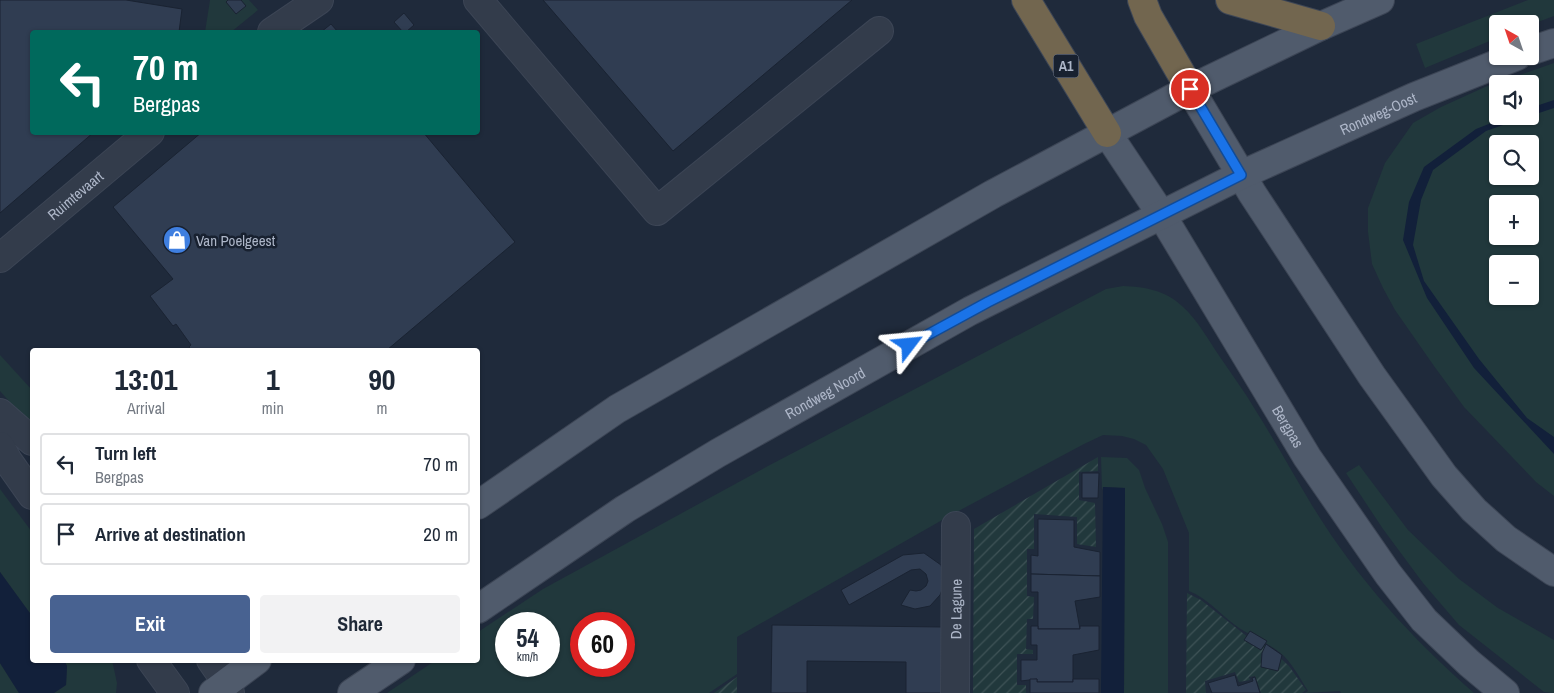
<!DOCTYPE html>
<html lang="en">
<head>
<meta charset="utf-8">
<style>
	body { margin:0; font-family:"Archivo Narrow",sans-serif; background:#f2f2f3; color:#1f2937; height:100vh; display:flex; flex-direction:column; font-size:19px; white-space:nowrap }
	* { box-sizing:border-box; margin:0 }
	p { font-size:16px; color:#747a83 }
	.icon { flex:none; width:28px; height:28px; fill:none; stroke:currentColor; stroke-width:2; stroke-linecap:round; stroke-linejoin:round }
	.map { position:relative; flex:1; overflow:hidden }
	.panel { position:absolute; left:30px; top:348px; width:450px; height:315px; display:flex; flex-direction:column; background:#fff; border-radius:5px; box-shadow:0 1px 4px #0004 }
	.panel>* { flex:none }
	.banner { position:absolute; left:30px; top:30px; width:450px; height:105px; border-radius:5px; box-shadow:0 1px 4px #0004; background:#00695c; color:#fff; overflow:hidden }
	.needle { width:32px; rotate:320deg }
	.tools { position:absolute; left:1489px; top:15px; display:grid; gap:10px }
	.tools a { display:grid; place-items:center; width:50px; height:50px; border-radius:5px; background:#fff; box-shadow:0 1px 4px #0004; font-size:25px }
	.speed { position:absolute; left:495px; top:612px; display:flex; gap:10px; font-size:25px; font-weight:700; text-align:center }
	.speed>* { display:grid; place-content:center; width:65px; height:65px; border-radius:50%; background:#fff; box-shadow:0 1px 4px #0004; line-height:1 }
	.speed small { font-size:12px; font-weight:400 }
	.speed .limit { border:8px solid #d22; background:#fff; color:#111 }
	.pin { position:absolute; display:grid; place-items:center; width:42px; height:42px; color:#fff; margin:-21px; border:2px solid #fff; border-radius:50%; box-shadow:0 1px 5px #0007 }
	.me { position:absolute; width:55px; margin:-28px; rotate:61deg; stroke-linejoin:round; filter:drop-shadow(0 0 4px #0008) }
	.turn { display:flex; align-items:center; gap:18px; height:105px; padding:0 20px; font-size:22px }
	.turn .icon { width:65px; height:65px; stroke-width:2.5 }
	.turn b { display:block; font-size:35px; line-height:42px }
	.eta { display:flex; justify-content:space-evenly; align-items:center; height:85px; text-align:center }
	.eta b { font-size:30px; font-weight:700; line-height:35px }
	.button { display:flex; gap:10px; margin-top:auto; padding:10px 20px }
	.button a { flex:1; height:58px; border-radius:5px; background:#486291; color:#fff; font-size:20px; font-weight:700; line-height:58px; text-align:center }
	.button a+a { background:#f2f2f3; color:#1f2937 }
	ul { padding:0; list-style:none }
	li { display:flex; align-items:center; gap:15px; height:62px; margin:0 10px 8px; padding:0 10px; border:2px solid #e0e1e3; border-radius:5px }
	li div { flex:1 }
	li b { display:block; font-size:19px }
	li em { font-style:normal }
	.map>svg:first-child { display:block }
</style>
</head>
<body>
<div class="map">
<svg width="1554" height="693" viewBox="0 0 1554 693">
	<defs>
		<pattern id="garden-furrows" width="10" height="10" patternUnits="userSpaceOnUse" patternTransform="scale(1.25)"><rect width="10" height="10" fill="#21383c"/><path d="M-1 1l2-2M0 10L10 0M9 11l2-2" fill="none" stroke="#3f5357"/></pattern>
	</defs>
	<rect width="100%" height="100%" fill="#1f2a3b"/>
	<!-- green -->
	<g fill="#21383c" fill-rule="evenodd">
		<polygon points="210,0 249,0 258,10 231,32 205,32"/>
		<polygon points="1528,0 1554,0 1554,16 1530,25 1530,24 1498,24 1497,38 1425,68 1416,44"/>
		<path d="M 1554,63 L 1554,496 L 1536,482 L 1464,407 L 1434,366 L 1395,310 L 1383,288 L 1372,264 L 1368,232 L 1368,208 L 1385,163 L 1413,123 L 1441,107 L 1485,87 ZM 1498,84 L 1530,84 L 1530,116 L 1498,116 ZM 1498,144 L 1530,144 L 1530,176 L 1498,176 ZM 1498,204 L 1530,204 L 1530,236 L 1498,236 ZM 1498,264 L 1530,264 L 1530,296 L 1498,296 Z"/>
		<path d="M 1123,286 C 1145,287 1165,290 1182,306 C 1198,320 1208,340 1220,357 C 1232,375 1245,392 1256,411 C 1275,441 1292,472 1310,502 C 1354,575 1410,637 1474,693 L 1341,693 L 1340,691 L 1305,693 L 1308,691 C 1301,680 1293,665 1284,656 C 1270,643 1251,637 1235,625 C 1220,614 1207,598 1189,591 L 1189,533 L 1163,469 L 1146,445 L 1134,439 L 1122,436 L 1103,435 L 1084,444 L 951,515 L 737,637 L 737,674 L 709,693 L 387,693 L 436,660 L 478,660 L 478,632 L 543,589 L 768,466 L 1106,289 ZM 506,624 L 549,624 L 549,666 L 506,666 ZM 581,624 L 624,624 L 624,666 L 581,666 Z"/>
		<polygon points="0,355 32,390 32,427 0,391"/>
		<polygon points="1101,457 1127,458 1139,470 1145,488 1162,524 1168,542 1168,693 1124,693 1125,488 1103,487 1102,490"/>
		<polygon points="1359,465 1408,530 1459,579 1498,608 1554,640 1554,693 1544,692 1459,625 1423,583 1383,529 1346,473"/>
		<polygon points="0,489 32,532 32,616 0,572"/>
		<polygon points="64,660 112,660 117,683 116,693 54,693 66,685 67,666"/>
		<polygon points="0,663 19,693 0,693"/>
	</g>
	<!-- garden -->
	<g fill="url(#garden-furrows)">
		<polygon points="1098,457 1098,471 1079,472 1079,500 1095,503 1096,547 1077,544 1077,517 1034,514 1034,549 1027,549 1027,596 1034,597 1033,619 1027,619 1026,649 1033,650 1033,654 1017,654 1017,685 1026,685 1026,693 973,693 974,529"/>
		<polygon points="1187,593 1201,600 1249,638 1264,643 1289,666 1306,690 1302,693 1261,693 1255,676 1249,677 1250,680 1239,682 1235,672 1205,681 1206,693 1186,693"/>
		<polygon points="737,677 737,693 714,693"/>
	</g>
	<!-- water -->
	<g fill="#12203a">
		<polygon points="1554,100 1554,108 1530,116 1530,108"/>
		<polygon points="1509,116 1529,116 1486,131 1433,170 1421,200 1413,245 1424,281 1479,359 1527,418 1554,437 1554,454 1474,368 1427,298 1403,240 1409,202 1424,167 1476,129"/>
		<polygon points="1103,487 1125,488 1124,693 1101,693"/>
		<polygon points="0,572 32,616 32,660 64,660 67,666 66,685 54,693 19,693 0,663"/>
	</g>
	<!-- building -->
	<g fill="#303d52" stroke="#1a2332">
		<polygon points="0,0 126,0 182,9 179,32 32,32 32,132 94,132 0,213"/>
		<polygon points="228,0 241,0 246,6 236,14 226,2"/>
		<polygon points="543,0 852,0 673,151"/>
		<polygon points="404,13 414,25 406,32 403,32 394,22"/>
		<polygon points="331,24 338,32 321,32"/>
		<polygon points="202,132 423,132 515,242 387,350 191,350 189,347 191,345 176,324 173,326 150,296 173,279 113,207"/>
		<polygon points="1082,473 1099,473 1098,498 1082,498"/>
		<polygon points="1038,519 1074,520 1074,547 1100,552 1100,576 1031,574 1031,555 1038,556"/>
		<polygon points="924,553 941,565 945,582 940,595 930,606 915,609 901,605 910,590 916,591 921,590 926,586 928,581 926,574 920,569 911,570 849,605 841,590 903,555"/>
		<polygon points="1031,574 1100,576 1100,597 1075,601 1080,629 1038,629 1038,592 1031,592"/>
		<polygon points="772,625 943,627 942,693 906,693 906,662 807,661 807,693 771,693"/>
		<polygon points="1031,626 1038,626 1038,629 1080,629 1080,626 1099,626 1099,650 1073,655 1073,682 1037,682 1037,679 1021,681 1021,660 1037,660 1037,645 1031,645"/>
		<polygon points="1250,631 1267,641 1261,650 1244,640"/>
		<polygon points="1266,644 1282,655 1278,671 1261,667 1262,653"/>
		<polygon points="1235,675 1238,686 1253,681 1252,678 1255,677 1260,693 1212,693 1208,683"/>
		<polygon points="1030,679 1037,679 1037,682 1073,682 1073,679 1099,679 1099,693 1030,693"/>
	</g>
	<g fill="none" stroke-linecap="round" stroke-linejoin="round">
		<defs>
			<g id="minor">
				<polyline points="478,0 657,211 879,31"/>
				<polyline points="272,32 319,0"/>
				<path id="s1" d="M 0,258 L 150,132"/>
				<polyline points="0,413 32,441"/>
				<polyline points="0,446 8,461 32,495"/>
				<polyline points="151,660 175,693"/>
				<polyline points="211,660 227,683 230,693"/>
				<path id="s2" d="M 955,693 L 956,526"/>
			</g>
			<g id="major">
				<polyline points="1530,51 1554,43"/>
				<polyline points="1190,89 1252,193 1372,376 1444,476 1474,510 1506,539 1554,572"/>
				<path id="s3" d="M 1107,133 L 1161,214 L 1307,457 L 1388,574 L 1424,620 L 1469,663 L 1505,693"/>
				<polyline points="478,505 617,409 993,194 1190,89 1321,26 1380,0"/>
				<path id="s4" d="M 478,609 L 625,509 L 718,453 L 970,311 L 1241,175 L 1414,97 L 1517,56"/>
				<polyline points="213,693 257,660"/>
				<polyline points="352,693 401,660"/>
			</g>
			<g id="highway">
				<polyline points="1026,0 1107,133"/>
				<polyline points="1142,0 1148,16 1190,89"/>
				<polyline points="1230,0 1321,26"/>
			</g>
		</defs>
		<!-- minor casing -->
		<use href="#minor" stroke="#3c4555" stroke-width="30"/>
		<!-- major casing -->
		<use href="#major" stroke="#3c4555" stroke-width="30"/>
		<!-- highway casing -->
		<use href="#highway" stroke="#3d4656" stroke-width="30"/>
		<!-- minor -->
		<use href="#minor" stroke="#333c4b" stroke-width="28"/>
		<!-- major -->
		<use href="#major" stroke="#505b6c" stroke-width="28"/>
		<!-- highway -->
		<use href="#highway" stroke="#72664f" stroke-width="28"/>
	</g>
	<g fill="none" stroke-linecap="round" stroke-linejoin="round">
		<defs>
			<polyline id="route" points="909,345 988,302 1241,175 1190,89"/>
		</defs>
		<!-- route casing -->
		<use href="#route" stroke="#114b97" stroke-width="12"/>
		<!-- route -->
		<use href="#route" stroke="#1a73e8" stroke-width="9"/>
	</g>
	<!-- icons -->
	<defs>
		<symbol id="shop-disc" viewBox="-11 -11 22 22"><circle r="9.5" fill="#3f7fe0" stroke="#182130"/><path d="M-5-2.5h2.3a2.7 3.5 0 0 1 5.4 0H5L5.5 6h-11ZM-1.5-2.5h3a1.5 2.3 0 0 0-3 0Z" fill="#fff"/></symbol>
	</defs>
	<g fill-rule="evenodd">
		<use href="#shop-disc" x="161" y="224" width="32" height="32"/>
	</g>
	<g text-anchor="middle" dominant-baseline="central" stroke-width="5" stroke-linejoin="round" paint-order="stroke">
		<!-- shield labels -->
		<rect fill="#182130" stroke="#80899a" stroke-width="1" x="1053.5" y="54.5" width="25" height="23" rx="4"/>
		<g font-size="14" font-weight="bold" fill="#adb6c8">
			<text x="1066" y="66">A1</text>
		</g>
		<!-- street labels -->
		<g font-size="15" fill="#adb6c8" stroke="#182130">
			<text stroke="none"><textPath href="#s4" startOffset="1029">Rondweg-Oost</textPath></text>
			<text stroke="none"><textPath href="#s1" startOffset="98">Ruimtevaart</textPath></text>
			<text stroke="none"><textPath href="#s4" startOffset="409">Rondweg Noord</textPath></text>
			<text stroke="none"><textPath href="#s3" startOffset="345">Bergpas</textPath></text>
			<text stroke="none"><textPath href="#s2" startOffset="84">De Lagune</textPath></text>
		</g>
		<!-- poi labels -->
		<g font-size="15" fill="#adb6c8" stroke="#182130" text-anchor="start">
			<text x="196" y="240">Van Poelgeest</text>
		</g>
	</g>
</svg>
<div class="tools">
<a><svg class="needle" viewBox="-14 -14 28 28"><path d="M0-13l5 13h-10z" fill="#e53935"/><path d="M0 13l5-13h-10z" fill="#747a83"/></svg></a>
<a><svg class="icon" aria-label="sound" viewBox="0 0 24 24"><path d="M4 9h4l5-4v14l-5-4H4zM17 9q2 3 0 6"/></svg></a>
<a><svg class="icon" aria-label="search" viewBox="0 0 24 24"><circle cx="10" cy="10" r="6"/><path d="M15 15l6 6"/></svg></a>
<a>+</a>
<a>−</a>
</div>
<div class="speed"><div>54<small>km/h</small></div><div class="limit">60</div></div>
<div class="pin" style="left:1190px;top:89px;background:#d93025"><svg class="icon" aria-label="arrive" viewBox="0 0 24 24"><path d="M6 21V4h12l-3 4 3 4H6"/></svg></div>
<svg class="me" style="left:909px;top:345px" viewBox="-20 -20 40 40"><path d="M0-17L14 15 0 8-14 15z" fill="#1a73e8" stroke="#fff" stroke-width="4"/></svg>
<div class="banner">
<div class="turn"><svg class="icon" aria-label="left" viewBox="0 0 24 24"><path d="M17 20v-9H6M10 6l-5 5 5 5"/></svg><div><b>70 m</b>Bergpas</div></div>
</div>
<section class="panel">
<div class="eta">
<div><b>13:01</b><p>Arrival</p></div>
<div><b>1</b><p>min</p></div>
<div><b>90</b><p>m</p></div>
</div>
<ul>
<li><svg class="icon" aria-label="left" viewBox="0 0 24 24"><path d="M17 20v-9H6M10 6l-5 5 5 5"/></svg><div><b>Turn left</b><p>Bergpas</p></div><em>70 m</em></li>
<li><svg class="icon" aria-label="arrive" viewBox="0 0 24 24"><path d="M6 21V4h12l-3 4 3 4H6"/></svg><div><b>Arrive at destination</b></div><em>20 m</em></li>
</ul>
<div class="button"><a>Exit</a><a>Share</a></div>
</section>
</div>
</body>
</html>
